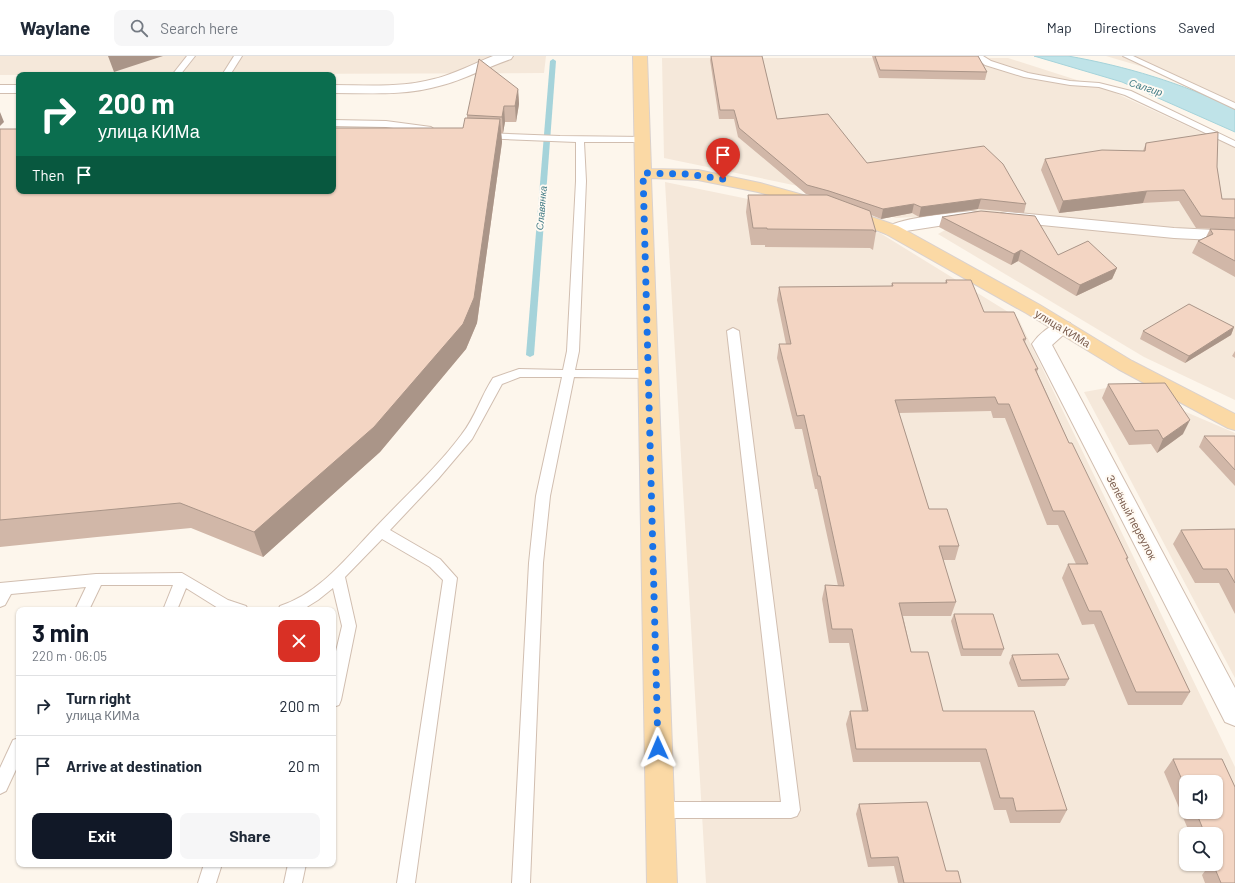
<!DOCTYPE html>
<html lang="en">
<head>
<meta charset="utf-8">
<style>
	body { margin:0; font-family:Barlow,sans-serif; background:#f6f6f7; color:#1f2937; height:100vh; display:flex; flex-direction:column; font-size:15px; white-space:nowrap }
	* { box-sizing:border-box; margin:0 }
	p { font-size:13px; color:#747a83 }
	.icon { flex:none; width:22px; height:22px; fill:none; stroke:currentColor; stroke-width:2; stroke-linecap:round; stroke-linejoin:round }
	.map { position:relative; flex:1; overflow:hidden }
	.panel { position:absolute; left:16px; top:551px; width:320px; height:260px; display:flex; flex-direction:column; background:#fff; border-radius:8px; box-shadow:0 1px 3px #0004 }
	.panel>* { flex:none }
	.hud { position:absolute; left:16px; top:16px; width:320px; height:122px; border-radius:8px; box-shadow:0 1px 3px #0004; background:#0b6e4f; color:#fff; overflow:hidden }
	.buttons { position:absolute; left:1179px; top:719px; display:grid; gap:8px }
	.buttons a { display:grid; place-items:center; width:44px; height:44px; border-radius:8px; background:#fff; box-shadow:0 1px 3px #0004; font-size:20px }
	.pin { position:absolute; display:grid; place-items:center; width:34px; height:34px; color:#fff; margin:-41px -17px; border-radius:50% 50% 50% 0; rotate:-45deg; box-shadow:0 0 4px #0007 }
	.pin .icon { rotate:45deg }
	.me { position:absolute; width:44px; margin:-22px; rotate:359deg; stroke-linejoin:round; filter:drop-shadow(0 0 3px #0008) }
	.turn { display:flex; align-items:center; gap:14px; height:84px; padding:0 16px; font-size:18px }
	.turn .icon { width:52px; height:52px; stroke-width:2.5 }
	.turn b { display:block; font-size:28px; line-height:34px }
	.then { display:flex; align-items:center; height:38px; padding:0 16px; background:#0003; gap:8px; font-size:15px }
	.round { display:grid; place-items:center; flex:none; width:42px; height:42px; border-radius:8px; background:#f6f6f7 }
	.headline { display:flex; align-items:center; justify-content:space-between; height:68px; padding:0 16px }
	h1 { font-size:24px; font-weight:700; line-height:30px; color:#111827 }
	.action { display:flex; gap:8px; margin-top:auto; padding:8px 16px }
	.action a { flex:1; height:46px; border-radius:8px; background:#111827; color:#fff; font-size:16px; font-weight:700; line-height:46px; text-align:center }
	.action a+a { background:#f6f6f7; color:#1f2937 }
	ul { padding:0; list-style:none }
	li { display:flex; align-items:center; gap:12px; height:60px; padding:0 16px; border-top:1px solid #e0e1e3 }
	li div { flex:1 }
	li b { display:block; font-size:15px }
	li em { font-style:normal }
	header { display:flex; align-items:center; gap:24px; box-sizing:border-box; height:56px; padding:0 20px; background:#fff; border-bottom:1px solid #e0e1e3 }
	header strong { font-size:19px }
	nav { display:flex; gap:22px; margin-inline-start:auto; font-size:14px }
	.search { width:280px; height:36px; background:#f6f6f7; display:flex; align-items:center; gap:10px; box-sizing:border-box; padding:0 14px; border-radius:8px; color:#747a83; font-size:15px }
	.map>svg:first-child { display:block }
</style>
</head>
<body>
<header>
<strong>Waylane</strong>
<div class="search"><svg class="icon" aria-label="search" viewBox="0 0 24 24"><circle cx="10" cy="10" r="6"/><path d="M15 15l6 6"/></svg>Search here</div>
<nav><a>Map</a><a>Directions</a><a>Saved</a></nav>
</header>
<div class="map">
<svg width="1235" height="827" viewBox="0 0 1235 827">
	<rect width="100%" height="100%" fill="#fdf6ec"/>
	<!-- residential -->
	<g fill="#f5e8da" fill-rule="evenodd">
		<polygon points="0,0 546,0 544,17 0,19"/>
		<polygon points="1106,0 1235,0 1235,49 1167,18"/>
		<polygon points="662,2 1008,2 1111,35 1235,92 1235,178 1174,175 999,156 896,162 827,136 664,102"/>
		<path d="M 665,126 L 812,156 L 880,177 L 1018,262 L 1235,711 L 1235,827 L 706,827 ZM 1186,726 L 1216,726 L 1216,756 L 1186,756 ZM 1186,778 L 1216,778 L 1216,808 L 1186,808 Z"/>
		<polygon points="963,164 1235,183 1235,344 1144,301 938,178"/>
		<polygon points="1123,329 1235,377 1235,622 1084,336"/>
	</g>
	<!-- water -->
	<path fill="#bfe3e8" stroke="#a5d3da" d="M 1034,0 C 1045,0 1057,0 1068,0 C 1125,10 1182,27 1235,53 L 1235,76 L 1122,26 Z"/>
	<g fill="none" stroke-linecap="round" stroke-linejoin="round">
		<!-- stream -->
		<polygon fill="#a5d3da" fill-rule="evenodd" points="553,3 556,5 534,299 530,301 526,299 550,5"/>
		<defs>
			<g id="lane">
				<polygon points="187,0 195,0 180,19 172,19"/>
				<polygon points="234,0 242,0 230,19 222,19"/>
				<polygon points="974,0 983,0 991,5 1028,17 1070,25 1099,27 1131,35 1235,85 1235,91 1125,39 1099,31 1070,29 1024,21 985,9"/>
				<polygon points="1123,0 1133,0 1235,47 1235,53"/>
				<polygon points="333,64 386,65 431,71 435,74 431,77 386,71 333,70"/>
				<path d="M 484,77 L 560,80 L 645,81 L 646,83 L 645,85 L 642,86 L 584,86 L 586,125 L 579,295 L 575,314 L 648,314 L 652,315 L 654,318 L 652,321 L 648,322 L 574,321 L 550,440 L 543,507 L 530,827 L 512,827 L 529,507 L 536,440 L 562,321 L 520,321 L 502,328 L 472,383 L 438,423 L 390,474 L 440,503 L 457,522 L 415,827 L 397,827 L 443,524 L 430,511 L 382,483 L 345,521 L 356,570 L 341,644 L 339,649 L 333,651 L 333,608 L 342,570 L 333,532 L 318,544 L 302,554 L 278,554 L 280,550 C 320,537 347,501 375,472 C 404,441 437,412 462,378 C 475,362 481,340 493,322 L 519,313 L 563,314 L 567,295 L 576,125 L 576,86 L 481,82 L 480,80 Z"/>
				<polygon points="733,272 739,275 800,754 797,760 791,762 660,762 654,760 651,754 654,748 660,746 781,746 727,275"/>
				<polygon points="182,517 228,544 246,550 248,554 223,554 218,552 186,532 177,554 163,554 173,529 101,529 89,554 75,554 86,531 11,538 5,549 0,551 0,527 96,518"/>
				<polygon points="19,682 19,707 6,735 0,738 0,712 13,684"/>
				<polygon points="204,808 222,808 216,827 198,827"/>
				<polygon points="288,808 306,808 302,827 284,827"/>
			</g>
			<g id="street">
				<path d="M 493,0 L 513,0 L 511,3 C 487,11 464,24 439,30 C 405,40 368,37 333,37 L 333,29 C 366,29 401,32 434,23 C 454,18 473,8 493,0 Z"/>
				<rect x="0" y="29" width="19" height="8"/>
				<path d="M 971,155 L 977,156 L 979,160 L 977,164 L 906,175 L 892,179 L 886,178 L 884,174 C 892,162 955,157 971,155 Z"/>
				<polygon points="1007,156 1174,172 1235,175 1235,185 1174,182 1001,165 999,161 1001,157"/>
				<path d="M 1063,265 L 1070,267 L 1072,271 L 1052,289 L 1235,632 L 1235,670 L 1225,666 L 1032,288 C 1039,278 1051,268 1063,265 Z"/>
			</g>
			<g id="primary">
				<polygon points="633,0 647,0 651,113 698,114 760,127 821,144 823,147 821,150 815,152 758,136 698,124 651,122 677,827 647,827"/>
				<polygon points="846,152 898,170 1040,249 1132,305 1235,358 1235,374 1228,372 1118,313 1026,257 886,178 840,160 838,157 840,154"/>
			</g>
		</defs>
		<!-- lane casing -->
		<use href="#lane" stroke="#d1beb0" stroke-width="2"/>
		<!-- street casing -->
		<use href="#street" stroke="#d1beb0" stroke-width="2"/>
		<!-- primary casing -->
		<use href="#primary" stroke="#dad1cd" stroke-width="2"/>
		<!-- lane -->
		<use href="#lane" fill="#fff" fill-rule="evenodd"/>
		<!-- street -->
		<use href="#street" fill="#fff" fill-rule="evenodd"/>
		<!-- primary -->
		<use href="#primary" fill="#fbd9a5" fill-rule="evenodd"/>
	</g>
	<!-- wall -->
	<g fill="#d1b7a8" fill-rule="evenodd">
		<polygon points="711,0 762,0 777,63 867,107 1026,148 1024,157 978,153 919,161 912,157 881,163 871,159 876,176 873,194 870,192 765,191 765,189 751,189 746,156 748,139 810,139 806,138 738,81 734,63 719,63 710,4"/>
		<polygon points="872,0 978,0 987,16 985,24 879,22"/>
		<polygon points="518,33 519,48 516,66 505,66 503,77 501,77 502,86 477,267 466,293 380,396 263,501 191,472 97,481 0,491 0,73 463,72 467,62 467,59"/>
		<polygon points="1146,87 1217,111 1222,143 1235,143 1235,174 1196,172 1179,145 1143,147 1059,157 1041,114 1045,103 1143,95"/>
		<polygon points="942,161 1058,199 1117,212 1112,223 1076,240 1018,205 1011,209 939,171"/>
		<polygon points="1210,173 1235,174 1235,221 1192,197 1198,185 1206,181"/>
		<polygon points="946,224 984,256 1026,283 1025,286 1038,313 1037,316 1069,387 1128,502 1127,504 1190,636 1182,649 1128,649 1094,568 1082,569 1062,522 1068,508 1076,508 1058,469 1047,469 1005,362 993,362 991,355 899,357 929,453 959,490 955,504 943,504 956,546 951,560 903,560 911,596 943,655 1067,754 1060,767 1010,767 1006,754 994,754 980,706 853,706 846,668 850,655 862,655 849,587 829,587 822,543 825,529 838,530 817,433 815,433 802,373 795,373 777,302 779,288 786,288 777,244 779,231 891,230 892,227 945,227"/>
		<polygon points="1234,271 1231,279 1185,307 1140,283 1143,275"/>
		<polygon points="1235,295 1235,302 1232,300"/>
		<polygon points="1108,328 1183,378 1157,397 1151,388 1129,389 1102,342"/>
		<polygon points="1204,380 1235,380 1235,430 1199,391"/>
		<polygon points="1235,473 1235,558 1219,527 1195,527 1173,488 1181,474"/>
		<polygon points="954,558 1004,593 1001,600 961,600 951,565"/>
		<polygon points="1012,599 1069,623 1065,630 1018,631 1009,607"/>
		<path d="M 1173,703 L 1222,703 L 1235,731 L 1235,827 L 1205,827 L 1202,819 L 1205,815 L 1202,808 L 1216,808 L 1216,778 L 1190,778 L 1164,716 ZM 1186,726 L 1216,726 L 1216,756 L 1186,756 Z"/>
		<polygon points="859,748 946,815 961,827 898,827 894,810 868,811 856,758"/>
	</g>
	<!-- shaded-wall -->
	<g fill="#aa9588">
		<polygon points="108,0 163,0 114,16"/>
		<polygon points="518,33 519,48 516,66 515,50"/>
		<polygon points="504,50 505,66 503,77 502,61"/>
		<polygon points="0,56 4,66 0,70"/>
		<polygon points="500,63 502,86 477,267 466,293 380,396 263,501 254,476"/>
		<polygon points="1147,135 1143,147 1059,157 1063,145"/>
		<polygon points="981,143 978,153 919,161 921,151"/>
		<polygon points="914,148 912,157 881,163 883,153"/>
		<polygon points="1021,194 1018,205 1011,209 1014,198"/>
		<polygon points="1117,212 1112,223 1076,240 1080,229"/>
		<polygon points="1234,271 1231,279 1185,307 1189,300"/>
		<polygon points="1190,364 1183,378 1157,397 1163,383"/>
	</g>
	<!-- building -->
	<g fill="#f3d5c3" stroke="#aa9588">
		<polygon points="711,0 762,0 777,63 828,58 867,107 984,90 1003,108 1026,148 981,143 921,151 914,148 883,153 829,135 807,129 739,72 734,54 720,54"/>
		<polygon points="875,0 978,0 987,16 880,14"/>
		<polygon points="479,3 518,33 515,50 504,50 502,61 467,59"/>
		<polygon points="465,62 500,63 474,242 463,268 374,371 254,476 180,447 0,464 0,73 19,73 19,135 333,135 333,72 463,72"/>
		<polygon points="1218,76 1217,111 1222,143 1235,143 1235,162 1201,160 1184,134 1147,135 1063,145 1045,103 1102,94 1145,95 1146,87"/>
		<polygon points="748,139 827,139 870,155 876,176 873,174 767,173 767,172 753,172"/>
		<polygon points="981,155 1035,160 1058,199 1088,185 1117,212 1080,229 1021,194 1014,198 942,161"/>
		<polygon points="1210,173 1235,174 1235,205 1198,185 1213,178"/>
		<polygon points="946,224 971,224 984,256 1014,256 1026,283 1023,283 1038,313 1035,313 1069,387 1072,387 1128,502 1126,502 1190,636 1136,636 1101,555 1089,555 1068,508 1088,508 1064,455 1053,455 1009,348 998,348 995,341 895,344 929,453 947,453 959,490 939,490 956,546 899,547 911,596 928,596 943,655 1034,655 1067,754 1016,755 1013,742 1000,742 986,693 856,693 850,655 868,655 852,573 832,573 825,529 844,530 820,420 818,420 804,359 797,360 779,288 791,288 779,231 893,230 892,227 947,227"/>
		<polygon points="1189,248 1234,271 1189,300 1143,275"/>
		<polygon points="1165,327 1190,364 1163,383 1158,374 1135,375 1108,328"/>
		<polygon points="1204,380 1235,380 1235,414"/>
		<polygon points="1235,473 1235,527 1227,513 1203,513 1181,474"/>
		<polygon points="954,558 993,558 1004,593 963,593"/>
		<polygon points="1058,598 1069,623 1021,624 1012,599"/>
		<polygon points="1173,703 1222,703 1235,731 1235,827 1221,827 1213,808 1216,808 1216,806 1217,806 1216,803 1216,778 1205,778 1196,756 1216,756 1216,726 1186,726 1186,733"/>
		<polygon points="927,746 946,815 958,815 961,827 904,827 898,801 871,802 859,748"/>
	</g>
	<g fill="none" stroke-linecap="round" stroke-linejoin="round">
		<!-- route -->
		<polyline stroke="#1a73e8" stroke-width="7" stroke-dasharray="0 12.6" points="658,692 643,117 686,118 723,123"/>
	</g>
	<g text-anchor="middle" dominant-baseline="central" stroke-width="4" stroke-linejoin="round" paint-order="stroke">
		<!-- far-water labels -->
		<g font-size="10" font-style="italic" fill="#437c86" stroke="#fffaf3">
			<text transform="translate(1146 31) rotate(18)">Салгир</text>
			<text transform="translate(541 152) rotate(-85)">Славянка</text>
		</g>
		<!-- street labels -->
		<g font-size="11" fill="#7a5c4d" stroke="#fffaf3">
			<text transform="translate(1063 272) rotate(31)">улица КИМа</text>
			<text transform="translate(1132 461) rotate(62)">Зелёный переулок</text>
		</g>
	</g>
</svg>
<div class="buttons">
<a><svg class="icon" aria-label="sound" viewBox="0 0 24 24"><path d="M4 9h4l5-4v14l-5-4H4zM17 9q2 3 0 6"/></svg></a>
<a><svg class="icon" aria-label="search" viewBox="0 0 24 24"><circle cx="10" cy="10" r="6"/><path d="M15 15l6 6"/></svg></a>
</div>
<div class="pin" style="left:723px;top:123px;background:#d93025"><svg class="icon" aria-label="arrive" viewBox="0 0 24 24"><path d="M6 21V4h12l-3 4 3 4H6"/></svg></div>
<svg class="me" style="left:658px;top:692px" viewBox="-20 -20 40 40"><path d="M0-17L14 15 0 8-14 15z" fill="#1a73e8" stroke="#fff" stroke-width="4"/></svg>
<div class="hud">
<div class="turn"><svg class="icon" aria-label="right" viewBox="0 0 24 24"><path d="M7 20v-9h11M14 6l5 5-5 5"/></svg><div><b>200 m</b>улица КИМа</div></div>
<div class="then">Then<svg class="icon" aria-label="arrive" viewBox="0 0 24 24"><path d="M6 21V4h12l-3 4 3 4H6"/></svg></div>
</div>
<section class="panel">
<div class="headline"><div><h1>3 min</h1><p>220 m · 06:05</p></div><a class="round" style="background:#d93025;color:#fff"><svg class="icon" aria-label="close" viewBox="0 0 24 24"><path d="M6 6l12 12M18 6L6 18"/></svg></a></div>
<ul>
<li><svg class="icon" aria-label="right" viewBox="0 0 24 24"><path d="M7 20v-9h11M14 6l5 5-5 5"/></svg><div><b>Turn right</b><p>улица КИМа</p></div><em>200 m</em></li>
<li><svg class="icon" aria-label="arrive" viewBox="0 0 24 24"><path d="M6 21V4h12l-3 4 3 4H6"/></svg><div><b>Arrive at destination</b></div><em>20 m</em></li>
</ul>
<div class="action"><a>Exit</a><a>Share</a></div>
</section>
</div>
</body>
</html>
